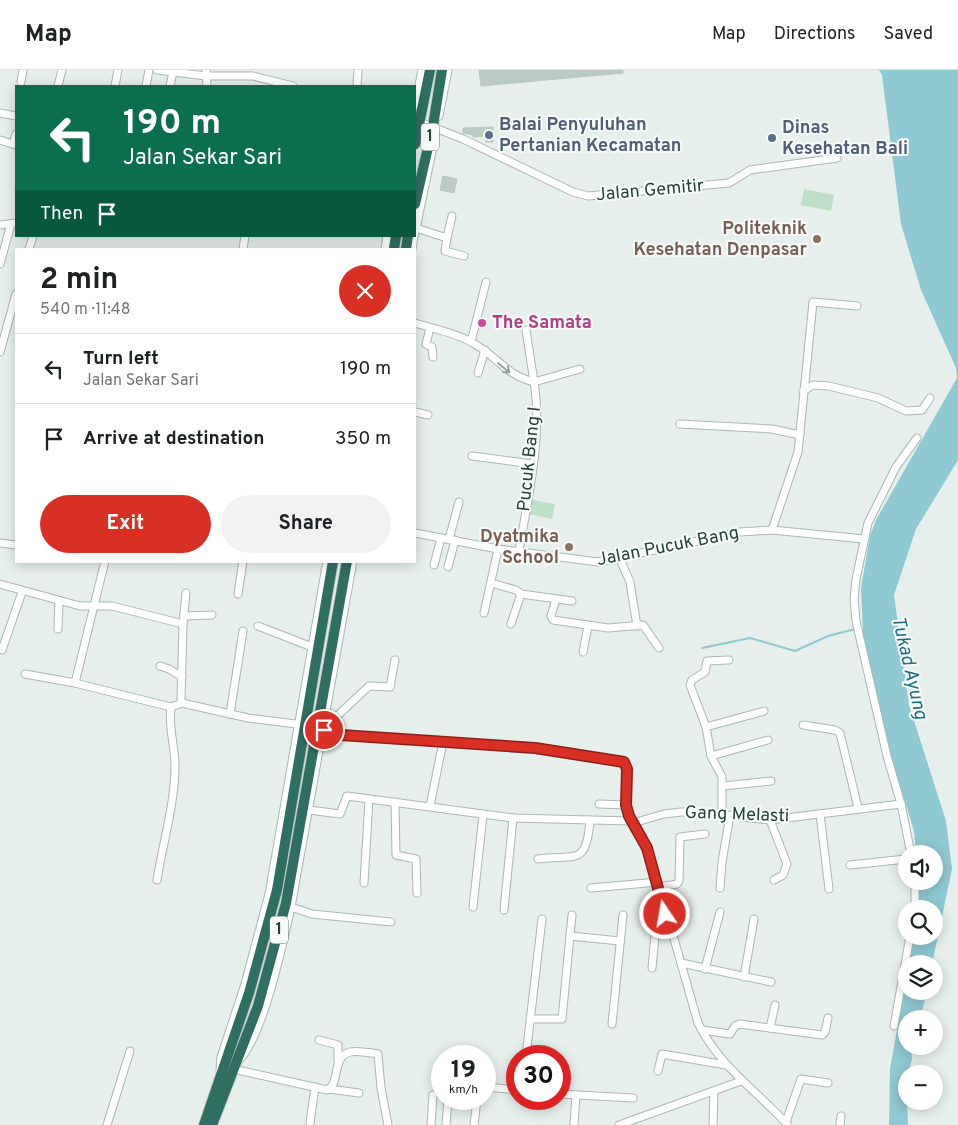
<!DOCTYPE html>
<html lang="en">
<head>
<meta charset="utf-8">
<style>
	body { margin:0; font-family:Overpass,sans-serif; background:#f2f2f2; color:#202124; height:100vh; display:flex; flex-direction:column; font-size:19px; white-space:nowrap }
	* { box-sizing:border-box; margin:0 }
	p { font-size:16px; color:#757577 }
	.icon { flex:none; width:28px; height:28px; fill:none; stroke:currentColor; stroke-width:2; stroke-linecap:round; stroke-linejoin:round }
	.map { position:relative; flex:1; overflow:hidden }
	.side { position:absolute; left:15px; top:178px; width:401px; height:315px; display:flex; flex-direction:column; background:#fff; border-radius:0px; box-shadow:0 2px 12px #0003 }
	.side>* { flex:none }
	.banner { position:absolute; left:15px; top:15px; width:401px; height:152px; border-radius:0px; box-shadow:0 2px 12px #0003; background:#0b6e4f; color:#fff; overflow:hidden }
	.controls { position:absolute; left:898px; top:775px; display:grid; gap:10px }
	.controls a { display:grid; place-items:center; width:45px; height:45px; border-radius:50%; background:#fff; box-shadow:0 2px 12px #0003; font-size:25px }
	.speed { position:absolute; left:431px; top:975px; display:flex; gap:10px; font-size:25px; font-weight:700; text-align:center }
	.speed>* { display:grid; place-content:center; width:65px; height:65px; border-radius:50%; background:#fff; box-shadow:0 2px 12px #0003; line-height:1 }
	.speed small { font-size:12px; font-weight:400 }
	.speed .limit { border:8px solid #d22; background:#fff; color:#111 }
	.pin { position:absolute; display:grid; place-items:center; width:42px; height:42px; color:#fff; margin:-21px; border:2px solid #fff; border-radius:50%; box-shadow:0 1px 5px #0007 }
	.me { position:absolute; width:55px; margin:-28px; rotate:348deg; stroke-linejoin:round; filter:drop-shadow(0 0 4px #0008) }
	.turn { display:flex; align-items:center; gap:18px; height:105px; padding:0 25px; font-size:22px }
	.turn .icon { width:65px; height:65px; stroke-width:2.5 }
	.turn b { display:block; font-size:35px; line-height:42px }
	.then { display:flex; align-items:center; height:48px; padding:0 25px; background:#0003; gap:10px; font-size:19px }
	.round { display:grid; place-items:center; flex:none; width:52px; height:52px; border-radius:26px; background:#f2f2f2 }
	.head { display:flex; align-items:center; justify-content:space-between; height:85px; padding:0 25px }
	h1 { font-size:30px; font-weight:700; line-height:38px }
	.primary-button { display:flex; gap:10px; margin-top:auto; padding:10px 25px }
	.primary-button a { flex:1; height:58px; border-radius:30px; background:#d93025; color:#fff; font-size:20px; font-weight:700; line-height:58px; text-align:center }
	.primary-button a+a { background:#f2f2f2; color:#202124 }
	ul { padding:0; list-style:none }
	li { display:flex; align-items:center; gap:15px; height:70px; padding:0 25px; border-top:1px solid #e0e0e0 }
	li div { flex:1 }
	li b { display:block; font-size:19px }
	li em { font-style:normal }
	header { display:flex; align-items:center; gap:30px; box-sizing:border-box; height:70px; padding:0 25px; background:#fff; border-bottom:1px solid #e0e0e0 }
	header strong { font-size:24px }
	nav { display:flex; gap:28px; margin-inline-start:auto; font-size:18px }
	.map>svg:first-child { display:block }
</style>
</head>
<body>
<header>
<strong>Map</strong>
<nav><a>Map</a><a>Directions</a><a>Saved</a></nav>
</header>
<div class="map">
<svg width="958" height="1055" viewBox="0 0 958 1055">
	<rect width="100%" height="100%" fill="#e6efeb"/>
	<!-- green -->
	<g fill="#bfe0c8">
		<polygon points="804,119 834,125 831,141 801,135"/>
		<polygon points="532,430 555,434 552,449 529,444"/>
	</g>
	<!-- water -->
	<g fill="#8ec9d4">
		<polygon points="879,0 958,0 958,390 916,459 894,525 909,635 946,751 952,799 932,894 909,894 914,866 934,866 934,839 919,839 918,811 934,811 934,784 916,784 914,761 890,682 863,563 861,518 870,466 876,450 957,308 956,298 921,220 901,154 882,5"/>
		<polygon points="906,909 906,921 927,921 920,949 906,949 906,976 911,976 912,989 908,1004 906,1004 908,1055 889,1055 890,999"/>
	</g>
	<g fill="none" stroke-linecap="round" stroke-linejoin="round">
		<!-- stream -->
		<polyline stroke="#8ec9d4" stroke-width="2" points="702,578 750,568 795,581 828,566 855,559"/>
	</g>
	<!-- building -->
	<g fill="#bbcac4" stroke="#b8c9c2">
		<polygon points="479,0 623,0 623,3 481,16"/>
		<polygon points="493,57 493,72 486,72 485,66 473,67 473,65 463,63 463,58"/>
		<polygon points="443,106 457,109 454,123 440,120"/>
	</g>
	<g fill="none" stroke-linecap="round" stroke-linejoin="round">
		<defs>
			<g id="minor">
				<polyline points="157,0 206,6 253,6 293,16"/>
				<polyline points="206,0 207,16"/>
				<polyline points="21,12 23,0"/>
				<polyline points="58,16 62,0"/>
				<polyline points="115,16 118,0"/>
				<polyline points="146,16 149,0"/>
				<polyline points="170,16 173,2"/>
				<polyline points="357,16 358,0"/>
				<polyline points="415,35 422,0"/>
				<polyline points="0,43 16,46"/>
				<polyline points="439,46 448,0"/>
				<polyline points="415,50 463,69 573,122 588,126 729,113 750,100 837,88"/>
				<polyline points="0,70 16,75"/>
				<polyline points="13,74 16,64"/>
				<polyline points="0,155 16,153"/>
				<polyline points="416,158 447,168 445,181 464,186"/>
				<polyline points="415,163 434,72"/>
				<polyline points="447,168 452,146"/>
				<polyline points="29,179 33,166"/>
				<polyline points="243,179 245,166"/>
				<polyline points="385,179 387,166"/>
				<polyline points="412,179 414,166"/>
				<polyline points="0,194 11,154"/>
				<path d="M 415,253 C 434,259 457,263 473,273 C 498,287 504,304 534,312 C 543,366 528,427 519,481"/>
				<polyline points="430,258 426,274 432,277 433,287"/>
				<polyline points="526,260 534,312 580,299"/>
				<polyline points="471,272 486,212"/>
				<polyline points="0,282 16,224"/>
				<polyline points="478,303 485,280"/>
				<polyline points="803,321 813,315 829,316 878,328 906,341 922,340 930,328"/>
				<polyline points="415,342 428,345"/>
				<polyline points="680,354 772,359 800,365"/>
				<polyline points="472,386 532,394"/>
				<polyline points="772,460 798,382 813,232 857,236"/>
				<polyline points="415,463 498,479 598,492 740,462 772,460 864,469"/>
				<polyline points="449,469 459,432"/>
				<polyline points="0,473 16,475"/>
				<polyline points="620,489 630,512 637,556"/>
				<polyline points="434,495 441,468"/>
				<polyline points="448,497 455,470"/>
				<polyline points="491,513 516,520 521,524 572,531"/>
				<polyline points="0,514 80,536 112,536 183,554"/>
				<polyline points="238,524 243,491"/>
				<polyline points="556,529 551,546 553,550 608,558 643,555 659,578"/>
				<polyline points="484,543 498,479"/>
				<polyline points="185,546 212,545"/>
				<polyline points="511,554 521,524"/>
				<polyline points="258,556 312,577"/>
				<polyline points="58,559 59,531"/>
				<polyline points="2,580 22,522"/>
				<polyline points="583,582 588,556"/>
				<polyline points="160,596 169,599 182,607"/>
				<path d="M 25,604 L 75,613 L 171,637 L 182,633 L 248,648 L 304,655 L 341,665 L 535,678 L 624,692 C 632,703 625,725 627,739 C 629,753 645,772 651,788 L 698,953 C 719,996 757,1021 788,1055"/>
				<polyline points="75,613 105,491"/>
				<polyline points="182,633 181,629 183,554 186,523"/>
				<polyline points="230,644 243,561"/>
				<polyline points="325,653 335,648 369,616 390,617 395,590"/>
				<polyline points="803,655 835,660 840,663 858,738"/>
				<polyline points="706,657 764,641"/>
				<polyline points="711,686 768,670"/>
				<polyline points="723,716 771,711"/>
				<polyline points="395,732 396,785 416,789 417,823"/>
				<polyline points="599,734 626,735"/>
				<polyline points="430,736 443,672"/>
				<polyline points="309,740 340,744 347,726 513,748 631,751"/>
				<polyline points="820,744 829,819"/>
				<polyline points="722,745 722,707 711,686 706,657 690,615 692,610 705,602 707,591 729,590"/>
				<polyline points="770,750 787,794 783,805 774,810"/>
				<polyline points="633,753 664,744 681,742 696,742 770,750 901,734"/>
				<polyline points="911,784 901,734 887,686 856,551 854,529 856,509 868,453 896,397 917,368"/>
				<path d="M 538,789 C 576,784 586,797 590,751"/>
				<polyline points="850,795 906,789"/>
				<path d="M 157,810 C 163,772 175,734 175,695 C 175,676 168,657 171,637"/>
				<polyline points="915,811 915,839"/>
				<polyline points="364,813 369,729"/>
				<polyline points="659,817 677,814 679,811 680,767 705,764"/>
				<polyline points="591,818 658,812"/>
				<polyline points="720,818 722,792 730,745"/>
				<polyline points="291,837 312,844 391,852"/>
				<polyline points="473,837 483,745"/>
				<polyline points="504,840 513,748"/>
				<polyline points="570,866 620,871"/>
				<polyline points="681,893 771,912"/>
				<polyline points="652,898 655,866 665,844"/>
				<polyline points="705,899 720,842"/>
				<polyline points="744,907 754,849"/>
				<polyline points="530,949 562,949 572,845"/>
				<polyline points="612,954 623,845"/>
				<polyline points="894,956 910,866"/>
				<polyline points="770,958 775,935"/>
				<polyline points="702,960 730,964 735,956 740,954 822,965 825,962 828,948"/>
				<polyline points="319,970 338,975 338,991"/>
				<polyline points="526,986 542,849"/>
				<path d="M 239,990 C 263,967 283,873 291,837 L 353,491"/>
				<path d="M 233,999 L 327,1020 C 341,1014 331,987 350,982 C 358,980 370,983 378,984 L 381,1018 L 388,1055"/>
				<polyline points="220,1000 221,987 245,914 269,824 327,491"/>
				<polyline points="658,1001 662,984 726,995"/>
				<polyline points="485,1017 518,1020"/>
				<polyline points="329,1019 359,1023"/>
				<polyline points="560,1024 633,1028"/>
				<polyline points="786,1052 801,1009 828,1013"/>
				<polyline points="310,1053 315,1017"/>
				<polyline points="107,1055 130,981"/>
				<polyline points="431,1055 433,1025"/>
				<polyline points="446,1055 448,1029"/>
				<polyline points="474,1055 477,1029"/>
				<polyline points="574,1055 576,1025"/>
				<polyline points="619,1055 741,1011"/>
				<polyline points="713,1055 714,1021"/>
				<polyline points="840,1055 841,1046"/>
			</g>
			<g id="highway">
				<polyline points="415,74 430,0"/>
				<polyline points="415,134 433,56 442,0"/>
				<polyline points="394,179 396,166"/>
				<polyline points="406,179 408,166"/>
				<polyline points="204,1055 249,923 277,820 333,491"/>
				<polyline points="212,1055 258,936 286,833 347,491"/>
			</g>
		</defs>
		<!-- minor casing -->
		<use href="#minor" stroke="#a8b8b2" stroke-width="9"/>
		<!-- highway casing -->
		<use href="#highway" stroke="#c2cac8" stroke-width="12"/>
		<!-- minor -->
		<use href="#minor" stroke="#fff" stroke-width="7"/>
		<!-- highway -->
		<use href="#highway" stroke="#2f6f62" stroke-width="10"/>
	</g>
	<!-- one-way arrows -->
	<defs><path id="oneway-shaft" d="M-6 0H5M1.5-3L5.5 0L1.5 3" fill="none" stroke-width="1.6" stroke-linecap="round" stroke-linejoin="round" transform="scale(1.25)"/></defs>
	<use stroke="#92a09c" href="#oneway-shaft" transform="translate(504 298) rotate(40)"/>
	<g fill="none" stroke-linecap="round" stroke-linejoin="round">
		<defs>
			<polyline id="route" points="324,660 341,665 535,678 624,692 627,699 626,735 629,746 647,778 665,844"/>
		</defs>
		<!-- route casing -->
		<use href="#route" stroke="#8d1f18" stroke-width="12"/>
		<!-- route -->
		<use href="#route" stroke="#d93025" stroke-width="9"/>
	</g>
	<!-- markers -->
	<g fill="#5c6f8a" stroke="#f7fbf9" stroke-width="2">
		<circle cx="489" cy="65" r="5"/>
		<circle cx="772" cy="68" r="5"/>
	</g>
	<g fill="#8d6e63" stroke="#f7fbf9" stroke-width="2">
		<circle cx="817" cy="169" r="5"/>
		<circle cx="569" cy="477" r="5"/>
	</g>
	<circle fill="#d1479c" stroke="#f7fbf9" stroke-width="2" cx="482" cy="253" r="5"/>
	<g text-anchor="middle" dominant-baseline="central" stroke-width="4" stroke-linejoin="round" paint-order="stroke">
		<!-- shield labels -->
		<g fill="#f7fbf9" stroke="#637a73" stroke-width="1">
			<rect x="421" y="53.5" width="18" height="27" rx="4"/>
			<rect x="270" y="846.5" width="18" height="27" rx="4"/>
		</g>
		<g font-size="16" font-weight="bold" fill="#24423a">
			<text x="430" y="67">1</text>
			<text x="279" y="860">1</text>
		</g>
		<!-- service labels -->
		<g font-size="18" font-weight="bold" fill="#4e5e75" stroke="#f7fbf9" text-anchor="start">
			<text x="499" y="55">Balai Penyuluhan<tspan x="499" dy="21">Pertanian Kecamatan</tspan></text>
			<text x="782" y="58">Dinas<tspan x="782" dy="21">Kesehatan Bali</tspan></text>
		</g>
		<!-- street labels -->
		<g font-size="18" fill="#24423a" stroke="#f7fbf9">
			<text transform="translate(650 121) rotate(-5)">Jalan Gemitir</text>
			<text transform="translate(530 389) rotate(-84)">Pucuk Bang I</text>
			<text transform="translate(668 477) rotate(-11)">Jalan Pucuk Bang</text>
			<text transform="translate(737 745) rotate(2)">Gang Melasti</text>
		</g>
		<!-- education labels -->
		<g font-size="18" font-weight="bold" fill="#785e54" stroke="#f7fbf9" text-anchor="end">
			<text x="807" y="159">Politeknik<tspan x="807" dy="21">Kesehatan Denpasar</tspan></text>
			<text x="559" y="467">Dyatmika<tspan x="559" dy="21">School</tspan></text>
		</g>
		<!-- hotel labels -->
		<g font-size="18" font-weight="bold" fill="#b23c85" stroke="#f7fbf9" text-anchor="start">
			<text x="492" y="253">The Samata</text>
		</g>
		<!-- water labels -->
		<g font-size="19" font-style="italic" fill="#1c6f80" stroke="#f7fbf9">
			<text transform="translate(909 598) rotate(77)">Tukad Ayung</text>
		</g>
	</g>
</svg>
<div class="controls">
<a><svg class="icon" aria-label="sound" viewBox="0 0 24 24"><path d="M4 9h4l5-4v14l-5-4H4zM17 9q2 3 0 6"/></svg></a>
<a><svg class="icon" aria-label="search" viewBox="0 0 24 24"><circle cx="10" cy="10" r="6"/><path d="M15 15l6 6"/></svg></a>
<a><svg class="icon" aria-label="layers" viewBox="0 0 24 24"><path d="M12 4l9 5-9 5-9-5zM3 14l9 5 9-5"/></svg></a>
<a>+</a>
<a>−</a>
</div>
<div class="speed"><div>19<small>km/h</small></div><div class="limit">30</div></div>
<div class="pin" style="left:324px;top:660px;background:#d93025"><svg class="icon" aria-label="arrive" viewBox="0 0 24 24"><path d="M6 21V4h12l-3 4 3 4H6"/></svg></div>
<svg class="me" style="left:665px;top:844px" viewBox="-20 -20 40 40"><circle r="17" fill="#d93025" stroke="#fff" stroke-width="3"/><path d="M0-11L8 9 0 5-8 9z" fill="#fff"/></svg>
<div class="banner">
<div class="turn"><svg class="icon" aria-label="left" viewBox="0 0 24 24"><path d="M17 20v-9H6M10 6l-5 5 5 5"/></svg><div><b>190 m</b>Jalan Sekar Sari</div></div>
<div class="then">Then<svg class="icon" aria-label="arrive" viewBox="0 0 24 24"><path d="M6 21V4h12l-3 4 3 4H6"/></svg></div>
</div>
<section class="side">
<div class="head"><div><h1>2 min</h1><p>540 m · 11:48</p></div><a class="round" style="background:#d93025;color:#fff"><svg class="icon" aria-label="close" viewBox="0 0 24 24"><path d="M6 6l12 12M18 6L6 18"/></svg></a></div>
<ul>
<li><svg class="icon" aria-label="left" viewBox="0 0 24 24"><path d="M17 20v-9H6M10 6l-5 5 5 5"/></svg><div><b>Turn left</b><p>Jalan Sekar Sari</p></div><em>190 m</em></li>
<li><svg class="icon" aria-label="arrive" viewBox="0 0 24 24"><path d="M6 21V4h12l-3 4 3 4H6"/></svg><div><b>Arrive at destination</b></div><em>350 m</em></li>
</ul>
<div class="primary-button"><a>Exit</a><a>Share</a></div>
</section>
</div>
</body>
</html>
